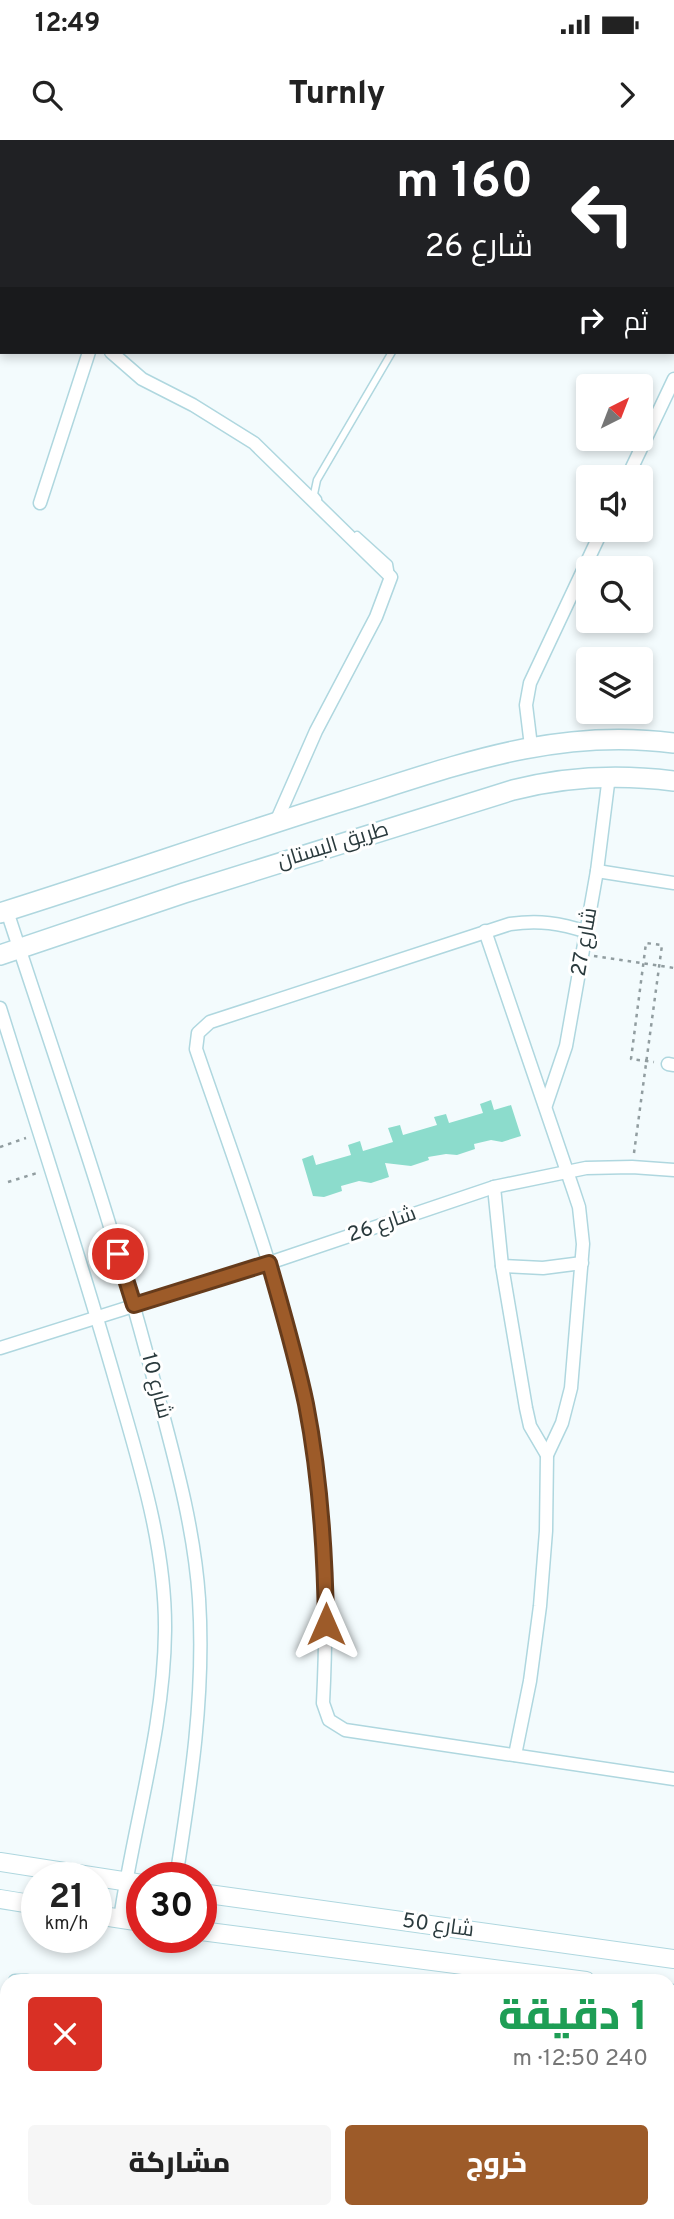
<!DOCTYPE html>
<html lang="ar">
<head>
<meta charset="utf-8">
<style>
	body { margin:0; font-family:Overpass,Cairo,sans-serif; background:#f6f6f6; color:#222; direction:rtl; height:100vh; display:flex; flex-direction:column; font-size:26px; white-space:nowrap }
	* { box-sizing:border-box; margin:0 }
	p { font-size:23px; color:#767676 }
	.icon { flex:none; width:38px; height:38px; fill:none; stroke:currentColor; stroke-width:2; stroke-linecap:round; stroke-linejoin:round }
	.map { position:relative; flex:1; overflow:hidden; direction:ltr }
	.drawer { position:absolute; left:0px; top:1834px; width:676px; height:245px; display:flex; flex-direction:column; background:#fff; border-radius:21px 21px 0 0; box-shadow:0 4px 10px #0003; direction:rtl }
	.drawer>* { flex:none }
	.top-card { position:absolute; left:0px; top:0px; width:676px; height:214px; box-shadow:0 4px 10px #0003; direction:rtl; background:#202124; color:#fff; overflow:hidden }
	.needle { width:46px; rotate:42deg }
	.buttons { position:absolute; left:576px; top:234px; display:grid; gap:14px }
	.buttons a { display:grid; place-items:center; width:77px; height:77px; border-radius:7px; background:#fff; box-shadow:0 4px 10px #0003; font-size:35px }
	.speed { position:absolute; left:21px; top:1722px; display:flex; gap:14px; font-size:35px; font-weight:700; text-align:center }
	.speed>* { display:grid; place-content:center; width:91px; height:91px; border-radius:50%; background:#fff; box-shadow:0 4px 10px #0003; line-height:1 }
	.speed small { font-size:18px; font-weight:400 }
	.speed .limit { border:10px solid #d22; background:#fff; color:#111 }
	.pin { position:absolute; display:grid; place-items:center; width:60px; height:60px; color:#fff; margin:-30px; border:4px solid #fff; border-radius:50%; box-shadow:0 2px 7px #0007 }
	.me { position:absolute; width:77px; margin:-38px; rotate:0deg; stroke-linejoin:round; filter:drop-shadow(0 0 5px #0008) }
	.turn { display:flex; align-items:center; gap:24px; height:147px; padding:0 28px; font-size:32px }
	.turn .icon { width:91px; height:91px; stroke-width:2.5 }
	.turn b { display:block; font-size:49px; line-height:60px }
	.then { display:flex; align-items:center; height:66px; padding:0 28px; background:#0003; gap:14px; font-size:26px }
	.round { display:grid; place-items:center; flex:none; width:74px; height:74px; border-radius:7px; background:#f6f6f6 }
	.head { display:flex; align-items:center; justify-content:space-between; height:119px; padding:0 28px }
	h1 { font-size:42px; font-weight:800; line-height:52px; color:#1e9e55 }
	.primary-button { display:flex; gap:14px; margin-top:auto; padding:14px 28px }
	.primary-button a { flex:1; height:80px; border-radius:7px; background:#9d5b29; color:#fff; font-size:28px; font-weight:800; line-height:80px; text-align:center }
	.primary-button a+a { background:#f6f6f6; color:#222 }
	.status { display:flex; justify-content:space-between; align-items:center; height:49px; padding:0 35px; background:#fff; direction:ltr }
	.status svg { height:19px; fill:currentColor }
	header { display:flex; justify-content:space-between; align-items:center; height:91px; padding:0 28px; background:#fff; font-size:32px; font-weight:800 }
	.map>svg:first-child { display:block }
</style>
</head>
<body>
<div class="status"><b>12:49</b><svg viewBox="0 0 49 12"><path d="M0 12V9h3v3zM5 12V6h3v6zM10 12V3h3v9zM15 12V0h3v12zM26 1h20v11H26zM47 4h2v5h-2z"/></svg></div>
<header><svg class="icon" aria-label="forward" viewBox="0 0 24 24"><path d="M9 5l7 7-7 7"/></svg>Turnly<svg class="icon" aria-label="search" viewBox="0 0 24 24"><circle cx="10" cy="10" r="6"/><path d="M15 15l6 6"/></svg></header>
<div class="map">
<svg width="674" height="2079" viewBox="0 0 674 2079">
	<rect width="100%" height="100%" fill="#f3fbfd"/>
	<!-- building -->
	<polygon fill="#8cdccc" points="491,960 494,970 511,965 521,996 502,1002 491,1000 474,1004 475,1009 457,1015 446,1014 428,1017 429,1020 411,1026 385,1023 389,1037 371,1043 359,1041 341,1046 342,1051 324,1057 313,1056 302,1019 313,1015 316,1025 351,1015 348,1005 360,1001 363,1011 393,1002 388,988 400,985 403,995 437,985 434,977 446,974 449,983 483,973 480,964"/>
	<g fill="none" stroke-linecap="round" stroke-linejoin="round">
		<defs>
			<g id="lane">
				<polyline points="505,2 505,0"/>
				<polyline points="318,359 314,354 317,340 392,212"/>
				<polyline points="357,395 389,424 391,436"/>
				<polyline points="668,2042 674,2041"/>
			</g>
			<g id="street">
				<polyline points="7,2 8,0"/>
				<polyline points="0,19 2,15"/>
				<polyline points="0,123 2,124"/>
				<polyline points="111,212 142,239 193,265 254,303 391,437 376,477 316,591 276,682"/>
				<polyline points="627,338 674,239"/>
				<polyline points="40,363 89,212"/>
				<polyline points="531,606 526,565 530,543 602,390"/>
				<polyline points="597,731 674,743"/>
				<path d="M 7,771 C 58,927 113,1082 154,1241 C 173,1313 194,1384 199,1459 C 205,1554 191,1644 176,1738"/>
				<polyline points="485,791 573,1049 579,1067 583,1104 571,1248 562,1283 547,1315 546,1391 540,1466 530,1541 515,1615"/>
				<path d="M 587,792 C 560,783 539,780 510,784 L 210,882 L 198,893 L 196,909 C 236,1026 281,1142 305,1263 C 326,1362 328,1463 323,1563 L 329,1580 L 345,1590 L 674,1639"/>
				<path d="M 0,868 C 39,993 80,1117 116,1243 C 139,1323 166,1406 165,1491 C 164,1589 134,1683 120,1779"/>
				<polyline points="668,924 674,925"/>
				<polyline points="546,965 566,906 597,731 609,636"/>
				<polyline points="494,1047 502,1126 526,1268 530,1286 547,1315"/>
				<polyline points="502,1126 543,1128 582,1123"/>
				<polyline points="0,1208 269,1123 494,1047 586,1028 632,1027 674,1030"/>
				<polyline points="15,1841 27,1841"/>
				<polyline points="7,1870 7,1874"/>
				<polyline points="0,1943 7,1944"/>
				<polyline points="390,2079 391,2072"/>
			</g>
			<g id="secondary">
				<polyline points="0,1722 142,1744"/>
				<polyline points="201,1753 674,1819"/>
				<polyline points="0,1759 37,1765"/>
				<polyline points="96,1775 142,1782"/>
				<polyline points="201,1791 586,1841"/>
				<polyline points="668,1853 674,1854"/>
			</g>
			<g id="primary">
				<path d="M 0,773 C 115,737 228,697 343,661 C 455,626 554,587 674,603"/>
				<path d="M 0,815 L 184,753 L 513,650 C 567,636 619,634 674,641"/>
			</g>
		</defs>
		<!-- lane casing -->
		<use href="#lane" stroke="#afd7df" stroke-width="9"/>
		<!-- street casing -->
		<use href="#street" stroke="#afd7df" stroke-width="15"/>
		<!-- secondary casing -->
		<use href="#secondary" stroke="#afd7df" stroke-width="20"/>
		<!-- primary casing -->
		<use href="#primary" stroke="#afd7df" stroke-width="22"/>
		<!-- path -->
		<g stroke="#919da0" stroke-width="2.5" stroke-dasharray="3.5 5" stroke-linecap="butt">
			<polyline points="594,816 674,828"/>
			<polyline points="0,1007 26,998"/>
			<polyline points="634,1013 662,805 646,803 631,919 654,922"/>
			<polyline points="8,1042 37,1033"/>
			<polyline points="143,2072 191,2079"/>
			<polyline points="292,2072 305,2074"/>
			<polyline points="122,2079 123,2072"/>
			<polyline points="231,2079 231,2072"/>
		</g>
		<!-- lane -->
		<use href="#lane" stroke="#fff" stroke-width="6"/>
		<!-- street -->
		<use href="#street" stroke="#fff" stroke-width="12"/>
		<!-- secondary -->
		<use href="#secondary" stroke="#fff" stroke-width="18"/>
		<!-- primary -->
		<use href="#primary" stroke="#fff" stroke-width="19"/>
	</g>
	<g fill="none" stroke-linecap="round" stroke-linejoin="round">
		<defs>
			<path id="route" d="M 118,1114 L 134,1165 L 269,1123 C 282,1169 296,1216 306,1264 C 320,1336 325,1410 326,1484"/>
		</defs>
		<!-- route casing -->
		<use href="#route" stroke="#663b1b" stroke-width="18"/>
		<!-- route -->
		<use href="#route" stroke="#9d5b29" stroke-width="12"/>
	</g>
	<g text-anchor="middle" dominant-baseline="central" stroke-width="6" stroke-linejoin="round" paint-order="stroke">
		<!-- street labels -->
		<g font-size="21" fill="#2a3a3d" stroke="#fff">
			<text transform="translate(333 706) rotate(-17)">طريق البستان</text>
			<text transform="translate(585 802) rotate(-80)">شارع 27</text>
			<text transform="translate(382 1085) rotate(-19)">شارع 26</text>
			<text transform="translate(156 1246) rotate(75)">شارع 10</text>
			<text transform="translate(438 1786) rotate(8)">شارع 50</text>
		</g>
	</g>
</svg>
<div class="buttons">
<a><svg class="needle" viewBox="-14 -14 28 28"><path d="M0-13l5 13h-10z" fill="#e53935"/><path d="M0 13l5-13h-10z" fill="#767676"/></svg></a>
<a><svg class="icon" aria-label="sound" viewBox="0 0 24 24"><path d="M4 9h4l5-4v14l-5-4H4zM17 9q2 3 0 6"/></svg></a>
<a><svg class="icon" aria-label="search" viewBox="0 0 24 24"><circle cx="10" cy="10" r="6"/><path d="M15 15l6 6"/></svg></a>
<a><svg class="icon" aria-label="layers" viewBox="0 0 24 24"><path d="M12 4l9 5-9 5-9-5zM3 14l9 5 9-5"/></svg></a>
</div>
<div class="speed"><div>21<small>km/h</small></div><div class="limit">30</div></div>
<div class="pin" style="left:118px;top:1114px;background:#d93025"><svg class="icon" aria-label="arrive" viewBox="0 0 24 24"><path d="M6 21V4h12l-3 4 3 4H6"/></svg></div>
<svg class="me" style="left:326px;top:1484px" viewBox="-20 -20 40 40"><path d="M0-17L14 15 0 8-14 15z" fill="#9d5b29" stroke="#fff" stroke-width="4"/></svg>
<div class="top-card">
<div class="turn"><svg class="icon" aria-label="left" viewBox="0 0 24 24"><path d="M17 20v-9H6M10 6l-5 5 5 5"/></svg><div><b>160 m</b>شارع 26</div></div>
<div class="then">ثم<svg class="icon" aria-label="right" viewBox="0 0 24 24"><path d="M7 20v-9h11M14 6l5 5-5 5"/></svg></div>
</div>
<section class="drawer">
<div class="head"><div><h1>1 دقيقة</h1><p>240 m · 12:50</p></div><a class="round" style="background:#d93025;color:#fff"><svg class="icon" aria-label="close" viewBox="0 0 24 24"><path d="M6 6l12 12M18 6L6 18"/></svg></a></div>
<div class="primary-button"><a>خروج</a><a>مشاركة</a></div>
</section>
</div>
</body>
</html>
